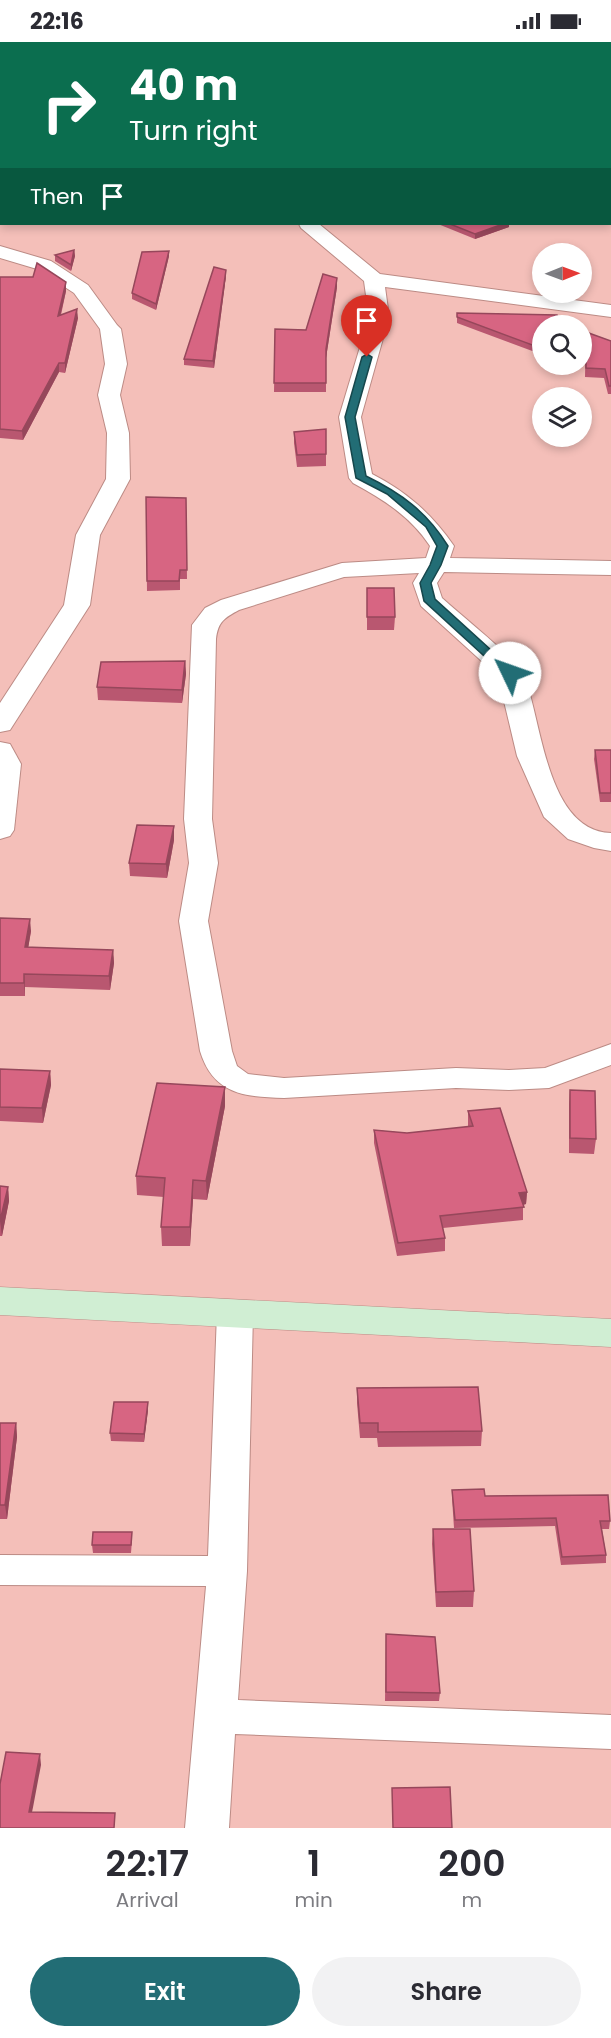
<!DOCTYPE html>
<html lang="en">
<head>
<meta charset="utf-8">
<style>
	body { margin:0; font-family:Poppins,sans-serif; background:#f2f2f3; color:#2b2b33; height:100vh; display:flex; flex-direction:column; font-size:22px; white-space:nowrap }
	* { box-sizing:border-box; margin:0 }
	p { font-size:20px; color:#7c7c81 }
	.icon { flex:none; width:33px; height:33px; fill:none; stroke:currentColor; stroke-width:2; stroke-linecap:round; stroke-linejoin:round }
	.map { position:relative; height:1786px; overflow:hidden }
	.details { display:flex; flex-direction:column; background:#fff; flex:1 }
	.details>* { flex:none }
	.hud { position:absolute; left:0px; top:0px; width:612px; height:183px; box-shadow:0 3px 9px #0003; background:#0b6e4f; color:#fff; overflow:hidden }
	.needle { width:39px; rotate:89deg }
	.tools { position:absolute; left:532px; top:201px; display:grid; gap:12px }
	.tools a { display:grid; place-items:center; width:60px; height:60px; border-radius:50%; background:#fff; box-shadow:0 3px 9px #0003; font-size:30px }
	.pin { position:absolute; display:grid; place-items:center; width:51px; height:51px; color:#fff; margin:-62px -26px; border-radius:50% 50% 50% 0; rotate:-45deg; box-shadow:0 0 6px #0007 }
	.pin .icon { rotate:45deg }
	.me { position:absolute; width:66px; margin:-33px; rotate:312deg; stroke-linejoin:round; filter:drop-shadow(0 0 4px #0008) }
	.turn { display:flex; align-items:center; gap:21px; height:126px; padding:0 30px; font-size:27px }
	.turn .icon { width:78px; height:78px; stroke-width:2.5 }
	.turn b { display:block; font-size:42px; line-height:51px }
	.then { display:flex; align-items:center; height:57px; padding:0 30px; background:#0003; gap:12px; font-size:22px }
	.eta { display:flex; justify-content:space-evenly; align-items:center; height:102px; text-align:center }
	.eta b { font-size:36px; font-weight:600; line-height:42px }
	.action { display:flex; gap:12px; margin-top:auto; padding:12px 30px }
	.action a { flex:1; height:69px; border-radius:36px; background:#226d75; color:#fff; font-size:24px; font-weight:600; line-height:69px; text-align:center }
	.action a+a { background:#f2f2f3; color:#2b2b33 }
	.status { display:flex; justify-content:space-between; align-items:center; height:42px; padding:0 30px; background:#fff; direction:ltr }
	.status svg { height:16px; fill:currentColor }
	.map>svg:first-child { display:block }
</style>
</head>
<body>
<div class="status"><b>22:16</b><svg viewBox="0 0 49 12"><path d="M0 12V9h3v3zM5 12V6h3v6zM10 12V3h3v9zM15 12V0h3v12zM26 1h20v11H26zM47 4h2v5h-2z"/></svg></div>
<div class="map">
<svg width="611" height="1786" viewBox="0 0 611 1786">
	<rect width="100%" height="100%" fill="#f4bfb9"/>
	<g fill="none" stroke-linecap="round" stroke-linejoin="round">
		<defs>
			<g id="street">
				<rect x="358" y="0" width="16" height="2"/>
				<rect x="0" y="61" width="2" height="10"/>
				<rect x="610" y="144" width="1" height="12"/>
				<path d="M 299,182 L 319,182 L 380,232 L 611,263 L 611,275 L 385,245 L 389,275 L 361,375 L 372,432 C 407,450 432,472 454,504 L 450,516 L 611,519 L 611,533 L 444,530 L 437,541 L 442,556 C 456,569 517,618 523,631 C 542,675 545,789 611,791 L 611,809 L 594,806 L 568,797 L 544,775 L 517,714 L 498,634 L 421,564 L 413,541 L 419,531 L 344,535 L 239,568 C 224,576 218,580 216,597 L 212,777 L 218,821 L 208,879 L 232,1009 L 237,1024 L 248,1032 L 284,1036 L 456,1026 L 509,1028 L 545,1026 L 611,1002 L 611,1023 L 549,1046 L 509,1048 L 456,1046 L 284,1056 C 244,1055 213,1052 200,1009 L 179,879 L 189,821 L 184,777 L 192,583 L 205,566 L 221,558 L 342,521 L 426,516 L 430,504 C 411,475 383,457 353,441 L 349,436 L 339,375 L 369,275 L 364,239 L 301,186 Z"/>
				<polygon points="0,204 51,219 88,243 117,283 121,287 127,322 120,353 129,391 130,437 100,493 90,563 10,688 0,690 0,661 64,563 76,493 106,437 107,391 98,353 105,322 100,287 74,251 37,227 0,216"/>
				<polygon points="0,700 10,702 21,722 14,788 10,794 0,797"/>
				<polygon points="235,1259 248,1262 253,1271 247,1529 238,1658 611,1673 611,1707 235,1692 229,1786 185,1786 206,1544 0,1543 0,1513 208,1514 217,1271 222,1262"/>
			</g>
			<polygon id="secondary" points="0,1245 611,1277 611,1305 0,1273"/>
		</defs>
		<!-- street casing -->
		<use href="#street" stroke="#bc8b85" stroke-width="2"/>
		<!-- secondary casing -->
		<use href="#secondary" stroke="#bc8b85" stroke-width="1"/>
		<!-- street -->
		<use href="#street" fill="#fff" fill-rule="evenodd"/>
		<!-- secondary -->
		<use href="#secondary" fill="#d0eed3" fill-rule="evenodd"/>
	</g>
	<!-- wall -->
	<g fill="#b95770">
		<polygon points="438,182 509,182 509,185 475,197"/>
		<polygon points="74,208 75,214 71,229 55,219 55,213"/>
		<polygon points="169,214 156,268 132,257 132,251"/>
		<polygon points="226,234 214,326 184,323 184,317"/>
		<polygon points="0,235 66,249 61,273 78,276 65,331 59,330 23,398 0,396"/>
		<polygon points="337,245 326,316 326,350 274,350 275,287 306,288"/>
		<polygon points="457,275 543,284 543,313 457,281"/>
		<polygon points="586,290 611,299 611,352 608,352 604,336 585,335"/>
		<polygon points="326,387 326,424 297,425 294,401 294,390"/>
		<polygon points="146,455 186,456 187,537 180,537 180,548 147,549"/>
		<polygon points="367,546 395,575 394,588 367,588"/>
		<polygon points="185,619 186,632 182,661 98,658 97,645"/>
		<polygon points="595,708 611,708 611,760 600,760 594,717"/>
		<polygon points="174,784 174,798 167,836 130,834 129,821"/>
		<polygon points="0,876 31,889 28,906 113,908 114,921 110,948 25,945 25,954 0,954"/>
		<polygon points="0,1027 50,1029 51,1043 43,1081 0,1079"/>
		<polygon points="225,1045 225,1064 207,1158 193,1157 190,1204 162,1204 161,1185 164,1155 137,1153 136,1134"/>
		<polygon points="570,1048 596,1097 594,1112 569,1111 569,1062"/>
		<polygon points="468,1069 527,1150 526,1162 523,1163 523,1178 443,1186 445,1196 445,1209 397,1214 374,1101 374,1088 407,1091 468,1085"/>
		<polygon points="0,1144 8,1145 9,1159 2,1194 0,1194"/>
		<polygon points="357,1346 482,1389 481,1404 378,1405 377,1396 360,1396 357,1361"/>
		<polygon points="148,1368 144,1400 111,1399 110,1391"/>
		<polygon points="0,1381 16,1381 17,1395 7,1477 0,1477"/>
		<polygon points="452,1448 610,1479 609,1487 602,1487 606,1513 606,1521 561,1523 555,1484 454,1486 452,1456"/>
		<polygon points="433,1487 474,1549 473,1565 436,1565 432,1502"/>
		<polygon points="132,1498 131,1511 93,1511 92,1503"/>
		<polygon points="386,1592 440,1651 439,1659 385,1659"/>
	</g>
	<!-- shaded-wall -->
	<g fill="#96475b">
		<rect x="0" y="160" width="2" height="8"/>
		<polygon points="503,182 509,182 509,185 475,197 475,192"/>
		<polygon points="74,208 75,214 71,229 71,223"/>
		<polygon points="169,209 169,214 156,268 156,262"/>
		<polygon points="226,228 226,234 214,326 213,319"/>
		<polygon points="337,236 337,245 326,316 326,307"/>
		<polygon points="66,240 66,249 58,283 58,274"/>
		<polygon points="77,267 78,276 65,331 65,321"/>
		<polygon points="59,321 59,330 23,398 22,389"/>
		<polygon points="185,619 186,632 182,661 182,648"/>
		<polygon points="174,784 174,798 167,836 166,822"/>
		<polygon points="30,877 31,889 26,919 25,905"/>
		<polygon points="113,908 114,921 110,948 109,934"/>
		<polygon points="24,932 25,945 25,954 24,941"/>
		<polygon points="50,1029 51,1043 43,1081 42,1066"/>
		<polygon points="225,1045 225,1064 207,1158 206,1139"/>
		<polygon points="193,1138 193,1157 190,1204 190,1185"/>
		<polygon points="8,1145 9,1159 2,1194 0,1179"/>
		<polygon points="527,1150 526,1162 518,1164 519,1151"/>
		<polygon points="148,1360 148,1368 144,1400 144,1392"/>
		<polygon points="16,1381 17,1395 7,1477 5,1463"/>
		<polygon points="40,1712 41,1723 30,1781 29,1770"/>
	</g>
	<!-- building -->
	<g fill="#d76582" stroke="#96475b" stroke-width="1.5">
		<polygon points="126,0 307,0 307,2 123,2"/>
		<polygon points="0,98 2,98 2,135 0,134"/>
		<polygon points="0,152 2,153 2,160 0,160"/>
		<polygon points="450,182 503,182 475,192"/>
		<polygon points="74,208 71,223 55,213"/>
		<polygon points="169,209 156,262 132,251 142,210"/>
		<polygon points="37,221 66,240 58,274 77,267 65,321 59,321 22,389 0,387 0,235 33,235"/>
		<polygon points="214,225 226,228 213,319 184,317"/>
		<polygon points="323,232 337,236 326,307 326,341 274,341 275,287 306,288"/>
		<polygon points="457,271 557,273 558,284 543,284 543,307 457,275"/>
		<polygon points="586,290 611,299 611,344 609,344 605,327 586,326"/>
		<polygon points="326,387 326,412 297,413 294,390"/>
		<polygon points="146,455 186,456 187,528 180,528 179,539 147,539"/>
		<polygon points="367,546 394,546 395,575 367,575"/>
		<polygon points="185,619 182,648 97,645 101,620"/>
		<polygon points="595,708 611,708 611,751 600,751"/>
		<polygon points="137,783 174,784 166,822 129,821"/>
		<polygon points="0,876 30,877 25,905 113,908 109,934 24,932 24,941 0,941"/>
		<polygon points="0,1027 50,1029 42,1066 0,1065"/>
		<polygon points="157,1041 225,1045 206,1139 193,1138 190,1185 161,1185 165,1136 136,1134"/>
		<polygon points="570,1048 595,1049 596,1097 570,1096"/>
		<polygon points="500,1066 527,1150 519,1151 524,1165 440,1174 445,1196 398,1201 374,1088 407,1091 473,1084 468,1069"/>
		<polygon points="0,1144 8,1145 0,1179"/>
		<polygon points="478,1345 482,1389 378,1390 378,1381 360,1381 357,1346"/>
		<polygon points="114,1360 148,1360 144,1392 110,1391"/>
		<polygon points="0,1381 16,1381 5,1463 0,1463"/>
		<polygon points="484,1447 485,1454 608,1453 610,1479 600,1479 606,1513 562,1515 556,1476 455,1478 452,1448"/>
		<polygon points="433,1487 470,1487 474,1549 436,1550"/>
		<polygon points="93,1490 132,1490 131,1503 92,1503"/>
		<polygon points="386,1592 435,1595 440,1651 386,1650"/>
		<polygon points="6,1710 40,1712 29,1770 115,1771 114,1786 0,1786 0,1742"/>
		<polygon points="450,1745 452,1786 393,1786 392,1746"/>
	</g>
	<!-- route -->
	<path fill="#226d75" stroke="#16474c" stroke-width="1.5" d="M 367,312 L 372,315 L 355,375 L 366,434 C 401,451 427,470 448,504 L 441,523 L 431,541 L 435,557 L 514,629 L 514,634 L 506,634 L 424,559 L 420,541 L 430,523 L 437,504 L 426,485 L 387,452 L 356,436 L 345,375 L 362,315 Z"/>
</svg>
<div class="tools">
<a><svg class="needle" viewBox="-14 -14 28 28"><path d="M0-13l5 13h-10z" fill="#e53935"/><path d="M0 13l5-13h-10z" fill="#7c7c81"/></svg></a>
<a><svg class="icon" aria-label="search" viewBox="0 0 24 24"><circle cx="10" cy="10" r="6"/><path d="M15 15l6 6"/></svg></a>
<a><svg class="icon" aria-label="layers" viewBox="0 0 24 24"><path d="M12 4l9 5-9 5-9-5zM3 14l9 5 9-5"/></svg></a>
</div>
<div class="pin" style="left:367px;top:315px;background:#d93025"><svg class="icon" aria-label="arrive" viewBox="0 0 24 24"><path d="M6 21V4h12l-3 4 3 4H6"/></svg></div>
<svg class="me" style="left:510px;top:631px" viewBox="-20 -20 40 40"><circle r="19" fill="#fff"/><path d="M0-13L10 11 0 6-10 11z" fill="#226d75"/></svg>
<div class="hud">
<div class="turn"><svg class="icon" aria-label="right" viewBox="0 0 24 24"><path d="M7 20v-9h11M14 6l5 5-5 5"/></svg><div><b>40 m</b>Turn right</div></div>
<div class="then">Then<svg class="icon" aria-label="arrive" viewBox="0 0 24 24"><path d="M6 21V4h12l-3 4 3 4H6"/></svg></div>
</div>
</div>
<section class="details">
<div class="eta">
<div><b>22:17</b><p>Arrival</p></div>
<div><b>1</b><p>min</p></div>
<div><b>200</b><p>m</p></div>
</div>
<div class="action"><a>Exit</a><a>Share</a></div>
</section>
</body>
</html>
